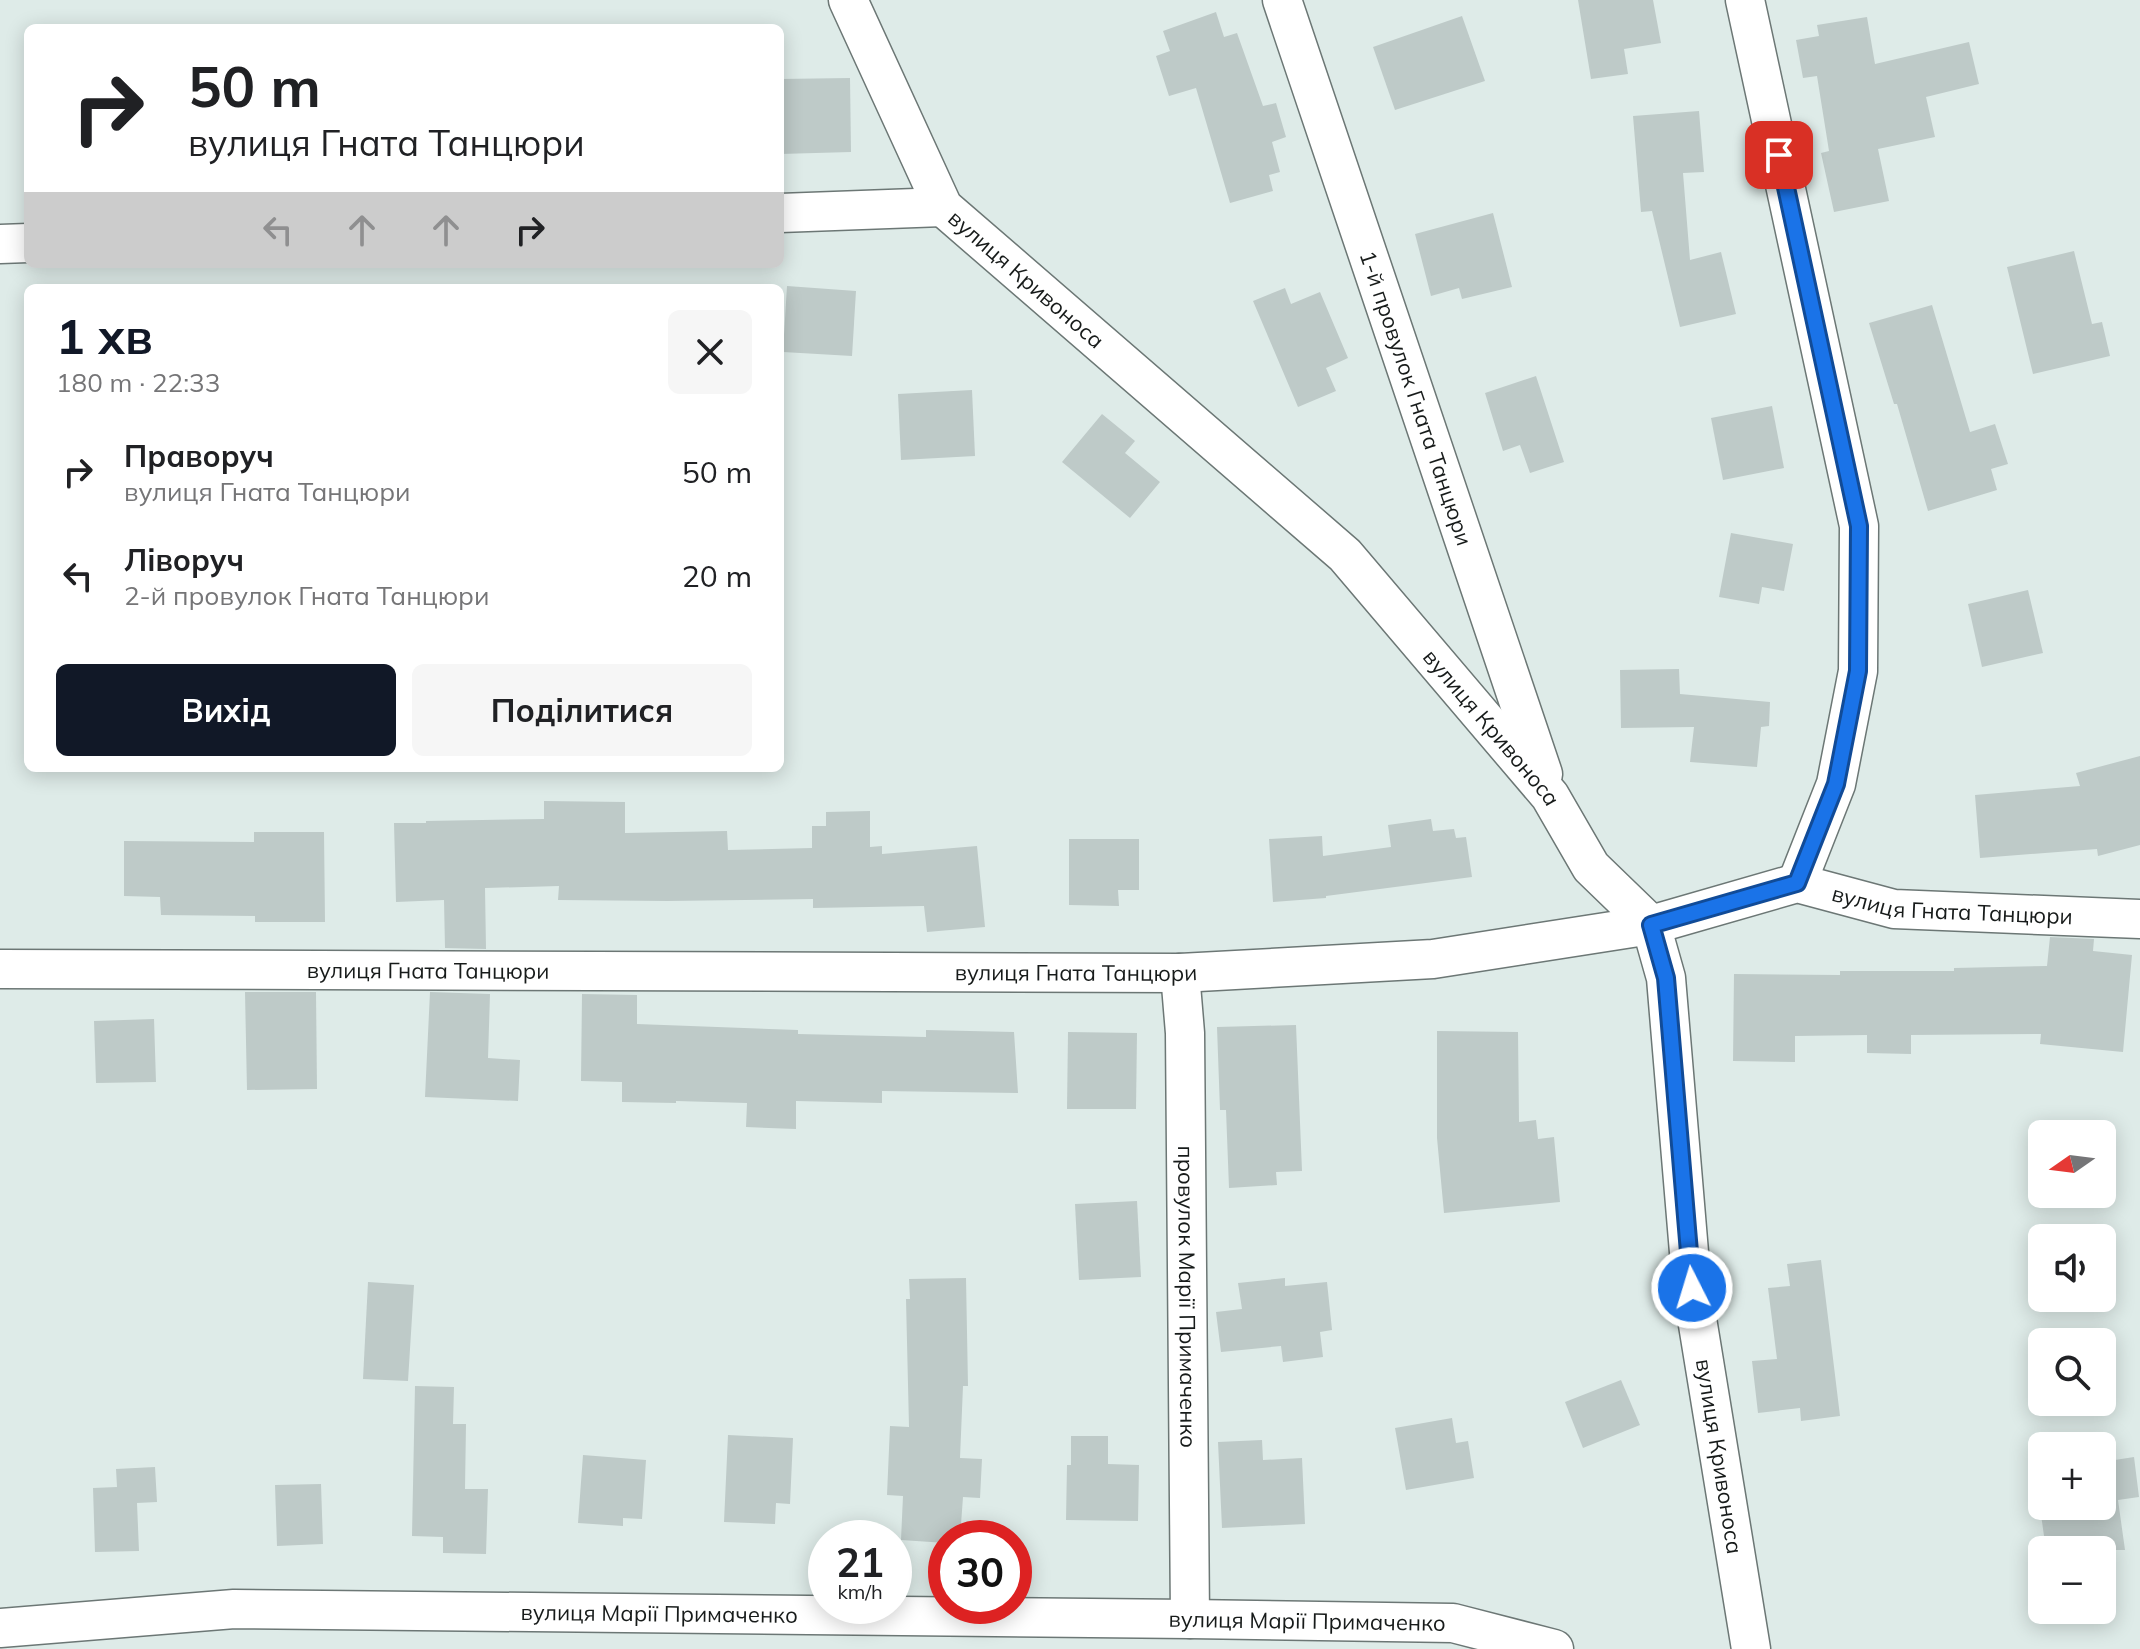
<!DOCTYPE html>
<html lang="uk">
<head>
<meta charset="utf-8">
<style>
	body { margin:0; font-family:Mulish,sans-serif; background:#f6f6f6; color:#202124; height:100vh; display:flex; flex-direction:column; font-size:30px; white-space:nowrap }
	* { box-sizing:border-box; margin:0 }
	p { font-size:26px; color:#757577 }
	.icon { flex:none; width:44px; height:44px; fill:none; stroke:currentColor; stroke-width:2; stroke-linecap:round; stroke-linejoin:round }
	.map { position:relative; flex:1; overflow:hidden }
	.drawer { position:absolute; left:24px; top:284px; width:760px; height:488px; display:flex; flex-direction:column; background:#fff; border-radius:12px; box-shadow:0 4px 20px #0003 }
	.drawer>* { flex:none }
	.guide { position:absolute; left:24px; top:24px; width:760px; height:244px; border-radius:12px; box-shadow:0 4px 20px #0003; background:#fff; color:#202124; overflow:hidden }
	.needle { width:52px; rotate:256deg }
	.fabs { position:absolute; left:2028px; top:1120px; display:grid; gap:16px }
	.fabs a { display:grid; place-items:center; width:88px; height:88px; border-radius:12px; background:#fff; box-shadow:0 4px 20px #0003; font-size:40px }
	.speed { position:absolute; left:808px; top:1520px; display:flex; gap:16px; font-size:40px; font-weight:700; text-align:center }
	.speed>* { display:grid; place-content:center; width:104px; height:104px; border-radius:50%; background:#fff; box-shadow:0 4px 20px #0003; line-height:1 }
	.speed small { font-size:20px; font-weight:400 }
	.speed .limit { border:12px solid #d22; background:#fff; color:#111 }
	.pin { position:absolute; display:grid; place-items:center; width:68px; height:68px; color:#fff; margin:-34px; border-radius:16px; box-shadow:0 4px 12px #0006 }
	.me { position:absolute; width:88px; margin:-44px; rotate:355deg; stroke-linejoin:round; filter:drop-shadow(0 0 6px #0008) }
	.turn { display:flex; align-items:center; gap:28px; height:168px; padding:0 32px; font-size:36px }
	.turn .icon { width:104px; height:104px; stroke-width:2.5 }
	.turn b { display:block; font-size:56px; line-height:68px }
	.lanes { display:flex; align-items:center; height:76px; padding:0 32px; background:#0003; justify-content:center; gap:40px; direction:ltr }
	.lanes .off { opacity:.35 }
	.round { display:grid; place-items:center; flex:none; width:84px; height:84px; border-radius:12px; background:#f6f6f6 }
	.headline { display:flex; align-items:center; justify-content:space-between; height:136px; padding:0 32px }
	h1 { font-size:48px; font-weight:700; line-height:60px; color:#111827 }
	.cta { display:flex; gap:16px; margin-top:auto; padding:16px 32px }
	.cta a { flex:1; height:92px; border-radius:12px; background:#111827; color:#fff; font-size:32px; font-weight:700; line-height:92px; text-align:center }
	.cta a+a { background:#f6f6f6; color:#202124 }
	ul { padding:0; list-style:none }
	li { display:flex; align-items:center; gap:24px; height:104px; padding:0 32px }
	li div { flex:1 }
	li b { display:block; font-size:30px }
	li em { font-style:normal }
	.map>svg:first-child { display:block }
</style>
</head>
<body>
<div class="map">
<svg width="2140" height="1649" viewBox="0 0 2140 1649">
	<rect width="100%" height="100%" fill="#deebe8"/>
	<!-- building -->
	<g fill="#becac8">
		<polygon points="1578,0 1653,0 1661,43 1624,49 1628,74 1591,79"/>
		<polygon points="1216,12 1224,37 1237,33 1263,106 1276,103 1286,137 1272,142 1280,172 1269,175 1273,191 1230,203 1196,88 1169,96 1156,56 1170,51 1163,31"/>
		<polygon points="1462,16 1485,81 1395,110 1373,47"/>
		<polygon points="1867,17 1875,64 1969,42 1979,84 1926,97 1935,137 1878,149 1889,201 1834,212 1821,153 1829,151 1817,76 1803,78 1796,40 1819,36 1817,25"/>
		<polygon points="850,78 851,152 780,154 780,79"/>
		<polygon points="1699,111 1704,172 1683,173 1690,260 1721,252 1736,314 1680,327 1652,211 1641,212 1633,116"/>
		<polygon points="1493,213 1512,287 1462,299 1459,288 1431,296 1415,234"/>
		<polygon points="2074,251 2092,324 2102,322 2110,356 2033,374 2007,267"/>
		<polygon points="787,286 856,291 852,356 783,352"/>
		<polygon points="1285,288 1291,304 1320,292 1348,358 1326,368 1336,391 1298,407 1253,301"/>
		<polygon points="1932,305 1970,432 1995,424 2008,464 1991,469 1997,490 1928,511 1897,404 1894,404 1869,323"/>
		<polygon points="1536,376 1564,462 1530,473 1520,445 1503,451 1485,393"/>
		<polygon points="972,390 975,456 901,460 898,394"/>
		<polygon points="1772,406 1784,468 1723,480 1711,418"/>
		<polygon points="1102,414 1135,441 1125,453 1160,482 1130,518 1062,462"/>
		<polygon points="1731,533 1793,544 1784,591 1762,587 1759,604 1719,597"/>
		<polygon points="2028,590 2043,653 1982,667 1968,604"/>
		<polygon points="1679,669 1680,694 1770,702 1769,726 1761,727 1757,767 1690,762 1694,727 1621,728 1620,670"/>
		<polygon points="2140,756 2140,845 2098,856 2097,849 1980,858 1975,795 2080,786 2076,773"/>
		<polygon points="544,801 625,802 625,833 727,831 728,850 812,848 812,826 826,826 826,812 870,811 870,847 882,846 882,854 977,846 985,927 927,932 924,906 813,908 813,899 667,901 558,900 559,886 485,888 486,949 445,948 444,900 396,902 394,823 426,823 426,821 544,819"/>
		<polygon points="1431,819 1433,831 1454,829 1456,838 1466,837 1472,877 1326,896 1326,898 1273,902 1269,839 1322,836 1323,856 1391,847 1388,825"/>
		<polygon points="254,832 324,832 325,922 255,922 255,916 161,915 160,897 124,896 124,841 254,842"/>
		<polygon points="1069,839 1139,839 1139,890 1118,890 1119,906 1069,905"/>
		<polygon points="2050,937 2094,939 2093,951 2132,955 2123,1052 2040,1044 2041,1034 1911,1035 1911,1054 1867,1053 1867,1035 1795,1036 1795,1062 1733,1061 1734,974 1840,975 1840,971 1954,971 1954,968 2047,966"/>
		<polygon points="245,992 316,992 317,1089 247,1090"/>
		<polygon points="430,992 490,994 488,1058 520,1060 518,1101 425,1097"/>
		<polygon points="582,994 637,995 637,1024 798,1030 798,1034 926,1037 926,1030 1014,1032 1018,1093 882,1091 882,1103 796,1101 796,1129 746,1127 747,1103 676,1101 676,1103 622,1102 622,1082 581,1081"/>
		<polygon points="154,1019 156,1082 96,1083 94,1021"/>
		<polygon points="1296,1025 1302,1171 1276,1172 1277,1185 1229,1188 1226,1110 1220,1110 1217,1027"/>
		<polygon points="1437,1031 1518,1032 1519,1122 1536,1120 1538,1139 1554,1137 1560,1202 1444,1213 1437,1138"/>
		<polygon points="1068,1032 1137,1033 1136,1109 1067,1109"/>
		<polygon points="1137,1201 1141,1277 1079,1280 1075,1204"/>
		<polygon points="1821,1260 1840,1416 1801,1421 1800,1408 1758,1413 1752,1361 1777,1359 1768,1288 1790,1286 1787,1264"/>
		<polygon points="966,1278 968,1386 963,1386 960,1458 982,1459 980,1498 963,1497 960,1538 946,1538 946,1543 901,1540 903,1496 887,1495 890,1426 909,1427 906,1299 910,1299 909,1279"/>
		<polygon points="1285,1278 1285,1286 1327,1282 1332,1330 1320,1332 1323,1357 1283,1362 1281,1346 1221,1352 1216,1312 1242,1309 1238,1283"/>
		<polygon points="368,1282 414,1285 408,1381 363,1379"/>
		<polygon points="1621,1380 1640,1425 1583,1448 1565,1402"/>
		<polygon points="415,1386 454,1387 453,1424 466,1424 465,1489 488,1489 486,1554 443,1553 443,1537 412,1536"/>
		<polygon points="1452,1418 1456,1443 1468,1441 1474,1478 1406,1490 1395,1428"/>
		<polygon points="728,1435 793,1438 790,1504 776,1503 775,1524 724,1522"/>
		<polygon points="1071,1436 1108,1436 1108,1464 1139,1465 1138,1521 1066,1520 1067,1465 1071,1465"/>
		<polygon points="1262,1440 1263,1460 1302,1458 1305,1524 1222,1528 1218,1442"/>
		<polygon points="583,1455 646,1460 642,1519 623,1518 623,1526 578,1523"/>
		<polygon points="2134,1457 2139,1497 2118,1500 2125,1550 2046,1550 2035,1472 2042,1471 2042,1506 2102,1506 2102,1462"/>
		<polygon points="155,1467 157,1502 137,1503 139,1551 95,1552 93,1488 117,1487 116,1469"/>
		<polygon points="321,1484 323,1544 277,1546 275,1485"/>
	</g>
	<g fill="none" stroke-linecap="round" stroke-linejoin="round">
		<defs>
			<g id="minor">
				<path id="s1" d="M 848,0 L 943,207 L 1345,555 L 1550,796 L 1591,867 L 1651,925 L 1666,978 L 1692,1288 L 1751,1649"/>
				<path id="s2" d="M 1282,0 L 1543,774"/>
				<polyline points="1745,0 1859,526 1858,671 1836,784 1797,883"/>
				<polyline points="780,213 943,207"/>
				<polyline points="0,244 28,243"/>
				<path id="s3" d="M 0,969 L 1180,973 L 1433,959 L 1651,925 L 1797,883 L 1894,909 L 2140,919"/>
				<path id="s4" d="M 1180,973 L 1185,1033 L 1190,1619"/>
				<path id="s5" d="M 0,1628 L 234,1609 L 1190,1619 L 1453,1623 L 1554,1649"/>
			</g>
		</defs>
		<!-- minor casing -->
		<use href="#minor" stroke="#6c7775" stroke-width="41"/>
		<!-- minor -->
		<use href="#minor" stroke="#fff" stroke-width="38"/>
	</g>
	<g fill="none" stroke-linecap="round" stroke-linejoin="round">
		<defs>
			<polyline id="route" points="1692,1288 1666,978 1651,925 1797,883 1836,784 1858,671 1859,526 1779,155"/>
		</defs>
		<!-- route casing -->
		<use href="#route" stroke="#114b97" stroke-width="20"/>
		<!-- route -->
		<use href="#route" stroke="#1a73e8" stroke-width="14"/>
	</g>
	<g text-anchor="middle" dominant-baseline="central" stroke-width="8" stroke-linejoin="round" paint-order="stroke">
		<!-- street labels -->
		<g font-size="22" fill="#171b1a" stroke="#fff">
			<text stroke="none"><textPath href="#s1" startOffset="338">вулиця Кривоноса</textPath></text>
			<text stroke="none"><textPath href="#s2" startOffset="420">1-й провулок Гната Танцюри</textPath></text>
			<text stroke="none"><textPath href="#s1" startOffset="986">вулиця Кривоноса</textPath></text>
			<text stroke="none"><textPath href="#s3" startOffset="1964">вулиця Гната Танцюри</textPath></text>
			<text stroke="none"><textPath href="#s3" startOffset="428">вулиця Гната Танцюри</textPath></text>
			<text stroke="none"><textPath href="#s3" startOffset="1076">вулиця Гната Танцюри</textPath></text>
			<text stroke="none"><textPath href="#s4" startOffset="324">провулок Марії Примаченко</textPath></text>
			<text stroke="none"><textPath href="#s1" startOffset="1778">вулиця Кривоноса</textPath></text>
			<text stroke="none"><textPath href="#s5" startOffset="660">вулиця Марії Примаченко</textPath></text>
			<text stroke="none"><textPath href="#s5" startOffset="1308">вулиця Марії Примаченко</textPath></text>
		</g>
	</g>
</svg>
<div class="fabs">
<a><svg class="needle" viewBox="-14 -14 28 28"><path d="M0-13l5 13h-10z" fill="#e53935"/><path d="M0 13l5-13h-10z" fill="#757577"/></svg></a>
<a><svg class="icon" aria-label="sound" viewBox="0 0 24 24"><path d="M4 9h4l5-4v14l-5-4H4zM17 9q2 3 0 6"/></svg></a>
<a><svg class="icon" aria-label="search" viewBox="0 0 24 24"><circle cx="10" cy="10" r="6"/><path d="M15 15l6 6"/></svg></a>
<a>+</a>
<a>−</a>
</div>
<div class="speed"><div>21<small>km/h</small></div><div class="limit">30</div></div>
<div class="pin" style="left:1779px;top:155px;background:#d93025"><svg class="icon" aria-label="arrive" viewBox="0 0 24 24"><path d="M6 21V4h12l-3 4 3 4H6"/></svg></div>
<svg class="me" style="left:1692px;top:1288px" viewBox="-20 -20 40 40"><circle r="17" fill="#1a73e8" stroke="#fff" stroke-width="3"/><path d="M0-11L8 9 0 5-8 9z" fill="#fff"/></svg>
<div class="guide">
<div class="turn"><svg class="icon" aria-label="right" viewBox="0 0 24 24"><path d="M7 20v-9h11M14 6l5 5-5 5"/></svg><div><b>50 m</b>вулиця Гната Танцюри</div></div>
<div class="lanes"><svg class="icon off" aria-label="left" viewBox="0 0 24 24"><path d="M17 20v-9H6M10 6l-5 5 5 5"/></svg><svg class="icon off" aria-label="ahead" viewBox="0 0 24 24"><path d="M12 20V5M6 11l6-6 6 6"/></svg><svg class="icon off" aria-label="ahead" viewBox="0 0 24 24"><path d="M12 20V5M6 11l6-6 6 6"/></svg><svg class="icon" aria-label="right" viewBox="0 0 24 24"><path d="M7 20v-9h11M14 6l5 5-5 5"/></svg></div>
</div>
<section class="drawer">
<div class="headline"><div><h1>1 хв</h1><p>180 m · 22:33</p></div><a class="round"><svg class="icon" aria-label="close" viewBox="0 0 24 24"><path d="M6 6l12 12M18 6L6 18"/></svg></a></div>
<ul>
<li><svg class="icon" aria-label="right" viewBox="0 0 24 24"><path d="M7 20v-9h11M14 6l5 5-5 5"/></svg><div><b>Праворуч</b><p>вулиця Гната Танцюри</p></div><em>50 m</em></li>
<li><svg class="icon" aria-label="left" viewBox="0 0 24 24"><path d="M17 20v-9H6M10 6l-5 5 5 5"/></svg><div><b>Ліворуч</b><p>2-й провулок Гната Танцюри</p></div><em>20 m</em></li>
</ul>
<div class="cta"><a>Вихід</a><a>Поділитися</a></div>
</section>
</div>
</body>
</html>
